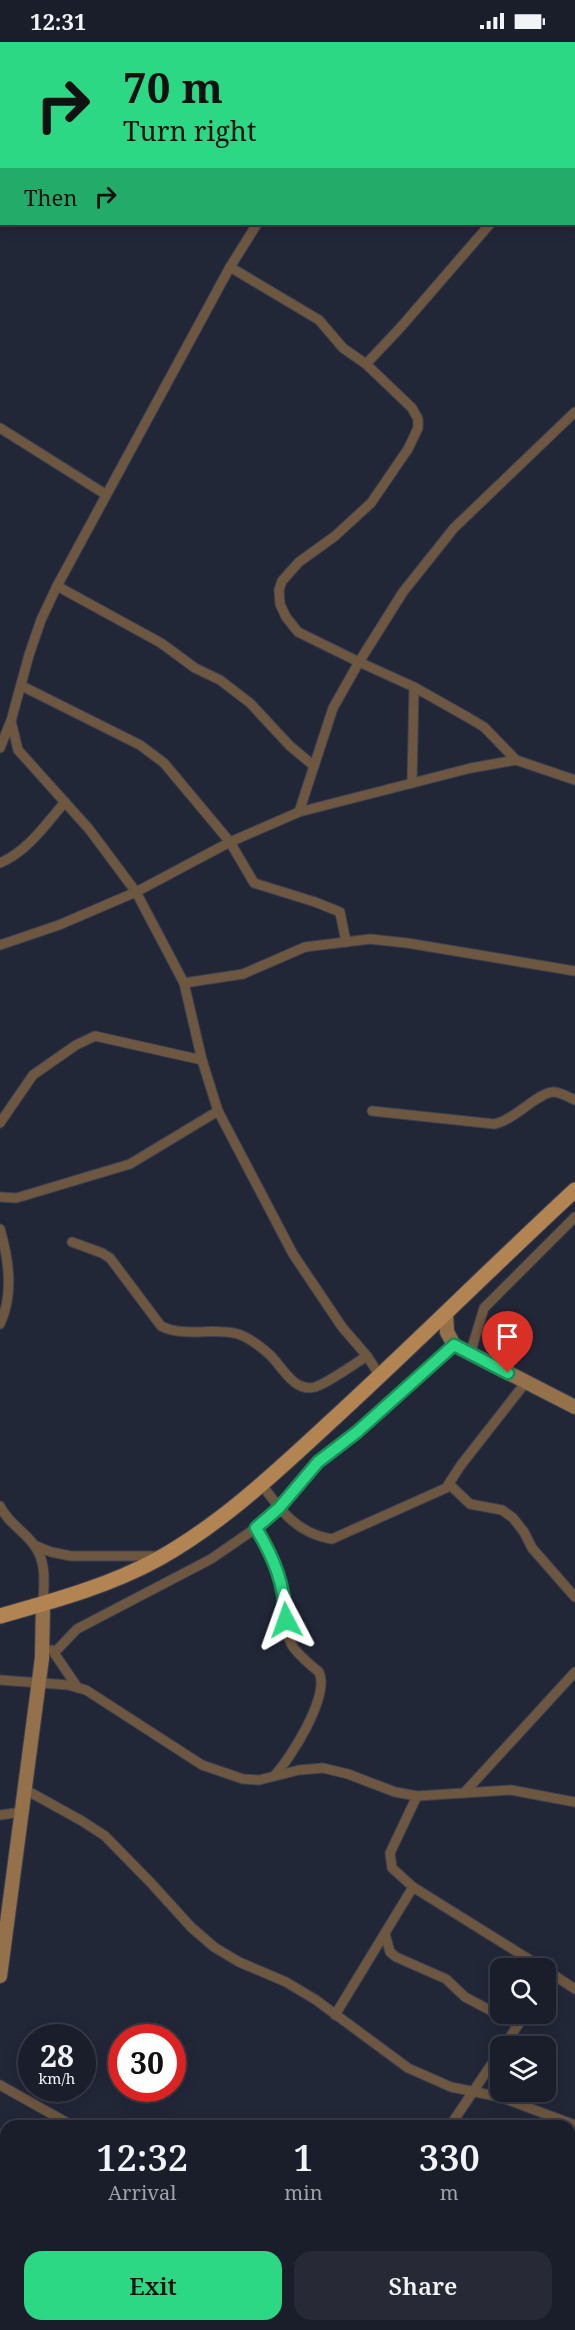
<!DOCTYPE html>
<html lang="en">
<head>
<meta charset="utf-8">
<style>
	body { margin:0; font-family:"Noto Serif",serif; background:#272a36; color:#f1f3f6; height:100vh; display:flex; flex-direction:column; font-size:22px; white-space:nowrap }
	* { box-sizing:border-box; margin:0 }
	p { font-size:20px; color:#9fa2a8 }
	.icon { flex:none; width:33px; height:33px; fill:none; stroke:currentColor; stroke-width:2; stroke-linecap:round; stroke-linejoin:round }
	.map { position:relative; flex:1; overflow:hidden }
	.panel { position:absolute; left:0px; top:2078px; width:576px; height:212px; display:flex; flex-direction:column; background:#1a1d2a; border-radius:18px 18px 0 0; box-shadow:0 3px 15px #0003,0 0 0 2px #383b47 }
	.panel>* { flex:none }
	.top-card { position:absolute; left:0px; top:0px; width:576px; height:183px; box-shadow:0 3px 15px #0003,0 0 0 2px #383b47; background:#2cd884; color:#111; overflow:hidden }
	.buttons { position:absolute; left:490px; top:1916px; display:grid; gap:12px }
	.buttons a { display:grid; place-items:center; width:66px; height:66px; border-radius:12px; background:#1a1d2a; box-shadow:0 3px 15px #0003,0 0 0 2px #383b47; font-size:30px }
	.speed { position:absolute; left:18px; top:1982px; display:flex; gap:12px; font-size:30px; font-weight:700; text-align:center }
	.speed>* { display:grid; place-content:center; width:78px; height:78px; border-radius:50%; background:#1a1d2a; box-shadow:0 3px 15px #0003,0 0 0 2px #383b47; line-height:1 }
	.speed small { font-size:15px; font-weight:400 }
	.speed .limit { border:9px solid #d22; background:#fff; color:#111 }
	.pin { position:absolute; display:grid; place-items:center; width:51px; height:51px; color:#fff; margin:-62px -26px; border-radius:50% 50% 50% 0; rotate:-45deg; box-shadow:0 0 6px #0007 }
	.pin .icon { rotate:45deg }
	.me { position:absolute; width:66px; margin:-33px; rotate:356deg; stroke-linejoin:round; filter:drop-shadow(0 0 4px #0008) }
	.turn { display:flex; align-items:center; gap:21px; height:126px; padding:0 24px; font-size:27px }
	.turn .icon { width:78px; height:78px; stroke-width:2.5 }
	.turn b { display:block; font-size:42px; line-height:51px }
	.then { display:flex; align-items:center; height:57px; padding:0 24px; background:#0003; gap:12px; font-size:22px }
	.eta { display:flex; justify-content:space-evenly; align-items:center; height:102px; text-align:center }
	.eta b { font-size:36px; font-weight:600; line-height:42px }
	.primary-button { display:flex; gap:12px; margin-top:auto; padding:12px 24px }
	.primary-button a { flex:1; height:69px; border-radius:18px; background:#2cd884; color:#111; font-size:24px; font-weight:600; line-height:69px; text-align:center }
	.primary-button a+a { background:#272a36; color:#f1f3f6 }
	.status { display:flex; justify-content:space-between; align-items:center; height:42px; padding:0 30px; background:#1a1d2a; direction:ltr }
	.status svg { height:16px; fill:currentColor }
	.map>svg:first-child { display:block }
</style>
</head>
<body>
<div class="status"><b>12:31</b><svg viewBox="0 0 49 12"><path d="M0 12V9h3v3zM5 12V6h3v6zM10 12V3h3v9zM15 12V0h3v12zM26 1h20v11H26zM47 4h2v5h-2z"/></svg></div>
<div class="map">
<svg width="575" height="2288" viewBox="0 0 575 2288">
	<rect width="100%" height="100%" fill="#222738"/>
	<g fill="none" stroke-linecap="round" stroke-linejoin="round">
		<defs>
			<g id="street">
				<polyline points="464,2 466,0"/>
				<polyline points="257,182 230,225 57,544 41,578 29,613 11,679 18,708 89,787 136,850 184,941 202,1018 218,1069 293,1212 342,1285 367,1314 380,1334"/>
				<polyline points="230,225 319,278 343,306 366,322 412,366 418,377 418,386 408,407 371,461 335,494 299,520 282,539 279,548 280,562 286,575 298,590 359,620 414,645 469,676 484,685 516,718"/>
				<polyline points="366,322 400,286 490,182"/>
				<polyline points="0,386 105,452"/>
				<polyline points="57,544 161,601 195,626 220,638 250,661 290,704 314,724"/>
				<polyline points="22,644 140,703 164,721 230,800 254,841 315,860 340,870 346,900"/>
				<polyline points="0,706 10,681"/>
				<polyline points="412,741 414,645"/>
				<polyline points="299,770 333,666 359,620 403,550 454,486 575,370"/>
				<path d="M 0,821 C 28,809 45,783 65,760"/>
				<polyline points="0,903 59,883 136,850 230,800 299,770 471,726 516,718 575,738"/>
				<polyline points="184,941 243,932 305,905 370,897 407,901 575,929"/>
				<path d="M 372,1069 L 494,1082 C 515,1078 537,1051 553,1050 C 561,1050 568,1055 575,1058"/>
				<polyline points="0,1081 33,1033 76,1003 95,994 202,1018"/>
				<polyline points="0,1155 16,1156 23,1154 130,1122 218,1069"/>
				<path d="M 0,1187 C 9,1218 14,1252 0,1282"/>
				<path d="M 72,1200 L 102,1211 L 110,1216 L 161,1284 C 184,1296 213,1285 238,1292 C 250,1296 264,1307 272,1315 C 284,1328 295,1350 315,1345 C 328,1341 354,1322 367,1314"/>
				<polyline points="470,1312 484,1266 575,1175"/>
				<polyline points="449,1442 470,1462 502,1468 513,1476 524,1490 532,1506 575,1555"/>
				<path d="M 262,1443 C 281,1469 298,1492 332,1497 L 446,1446 L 461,1423 L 526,1340"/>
				<path d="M 0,1464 C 8,1481 23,1488 34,1503 C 47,1520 44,1542 43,1562"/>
				<path d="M 256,1486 C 267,1505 280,1528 284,1550 C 292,1597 276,1595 319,1630 C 330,1654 291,1716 274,1734"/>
				<polyline points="34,1503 51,1510 71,1514 159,1514"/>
				<polyline points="52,1608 78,1646"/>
				<polyline points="55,1610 77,1587 211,1517 256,1486 279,1466 318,1420 357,1390 454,1303"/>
				<polyline points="0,1638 68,1643 86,1648 202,1723 243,1737 259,1738 299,1728 323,1726 348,1732 395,1750 417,1754 511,1748 575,1760"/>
				<polyline points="26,1748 82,1779 105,1794 151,1841 191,1885 214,1905 239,1920 286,1940 316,1958 408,2026 451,2045 500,2055 575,2083"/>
				<polyline points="464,1751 575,1630"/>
				<polyline points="417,1754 390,1811 392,1826 413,1845 543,1926"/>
				<polyline points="0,1773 22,1770"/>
				<polyline points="385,1892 390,1910 396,1915 446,1937 465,1955 518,1983"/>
				<polyline points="546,1928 575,1947"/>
				<polyline points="546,1945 555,1934"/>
				<polyline points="335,1973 413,1845"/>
				<polyline points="504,2004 526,1971"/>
				<polyline points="0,2043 73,2084"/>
				<polyline points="450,2084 501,2008"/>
			</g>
			<g id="secondary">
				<polyline points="446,1272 447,1290 454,1303 575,1365"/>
				<polyline points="0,1934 42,1616 43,1562"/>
				<polyline points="0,2152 6,2154"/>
				<polyline points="325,2283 331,2288"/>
			</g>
			<path id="primary" d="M 0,1574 C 53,1559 109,1544 158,1517 C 221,1482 275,1431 328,1382 C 412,1305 492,1225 575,1148"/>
		</defs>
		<!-- street casing -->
		<use href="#street" stroke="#3e4252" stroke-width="11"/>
		<!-- secondary casing -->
		<use href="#secondary" stroke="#3e4252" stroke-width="16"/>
		<!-- primary casing -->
		<use href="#primary" stroke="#3e4252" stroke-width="17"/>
		<!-- street -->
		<use href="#street" stroke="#6d5740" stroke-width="9"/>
		<!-- secondary -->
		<use href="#secondary" stroke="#94704b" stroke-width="14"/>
		<!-- primary -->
		<use href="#primary" stroke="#b28452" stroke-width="15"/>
	</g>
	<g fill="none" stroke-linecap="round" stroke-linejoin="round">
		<defs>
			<path id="route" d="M 286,1578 C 284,1541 275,1518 256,1486 L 279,1466 L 318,1420 L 357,1390 L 454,1303 L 508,1331"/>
		</defs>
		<!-- route casing -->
		<use href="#route" stroke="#1d8c56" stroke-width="15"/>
		<!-- route -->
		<use href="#route" stroke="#2cd884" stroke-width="10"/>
	</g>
</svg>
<div class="buttons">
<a><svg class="icon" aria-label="search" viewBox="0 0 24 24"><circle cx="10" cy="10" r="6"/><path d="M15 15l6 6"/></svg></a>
<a><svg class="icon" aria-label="layers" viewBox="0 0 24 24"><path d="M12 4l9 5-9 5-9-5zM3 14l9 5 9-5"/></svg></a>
</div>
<div class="speed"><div>28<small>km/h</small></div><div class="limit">30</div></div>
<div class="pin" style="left:508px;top:1331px;background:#d93025"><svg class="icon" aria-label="arrive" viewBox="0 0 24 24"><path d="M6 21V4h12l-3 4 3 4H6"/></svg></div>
<svg class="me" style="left:286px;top:1578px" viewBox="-20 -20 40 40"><path d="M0-17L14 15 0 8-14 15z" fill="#2cd884" stroke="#fff" stroke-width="4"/></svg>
<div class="top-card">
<div class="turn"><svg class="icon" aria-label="right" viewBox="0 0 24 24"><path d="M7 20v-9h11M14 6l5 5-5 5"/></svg><div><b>70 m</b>Turn right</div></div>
<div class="then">Then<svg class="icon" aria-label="right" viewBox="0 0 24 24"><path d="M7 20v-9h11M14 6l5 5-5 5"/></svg></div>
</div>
<section class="panel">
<div class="eta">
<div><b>12:32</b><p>Arrival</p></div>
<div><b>1</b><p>min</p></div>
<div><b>330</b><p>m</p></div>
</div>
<div class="primary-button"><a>Exit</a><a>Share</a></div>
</section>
</div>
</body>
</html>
